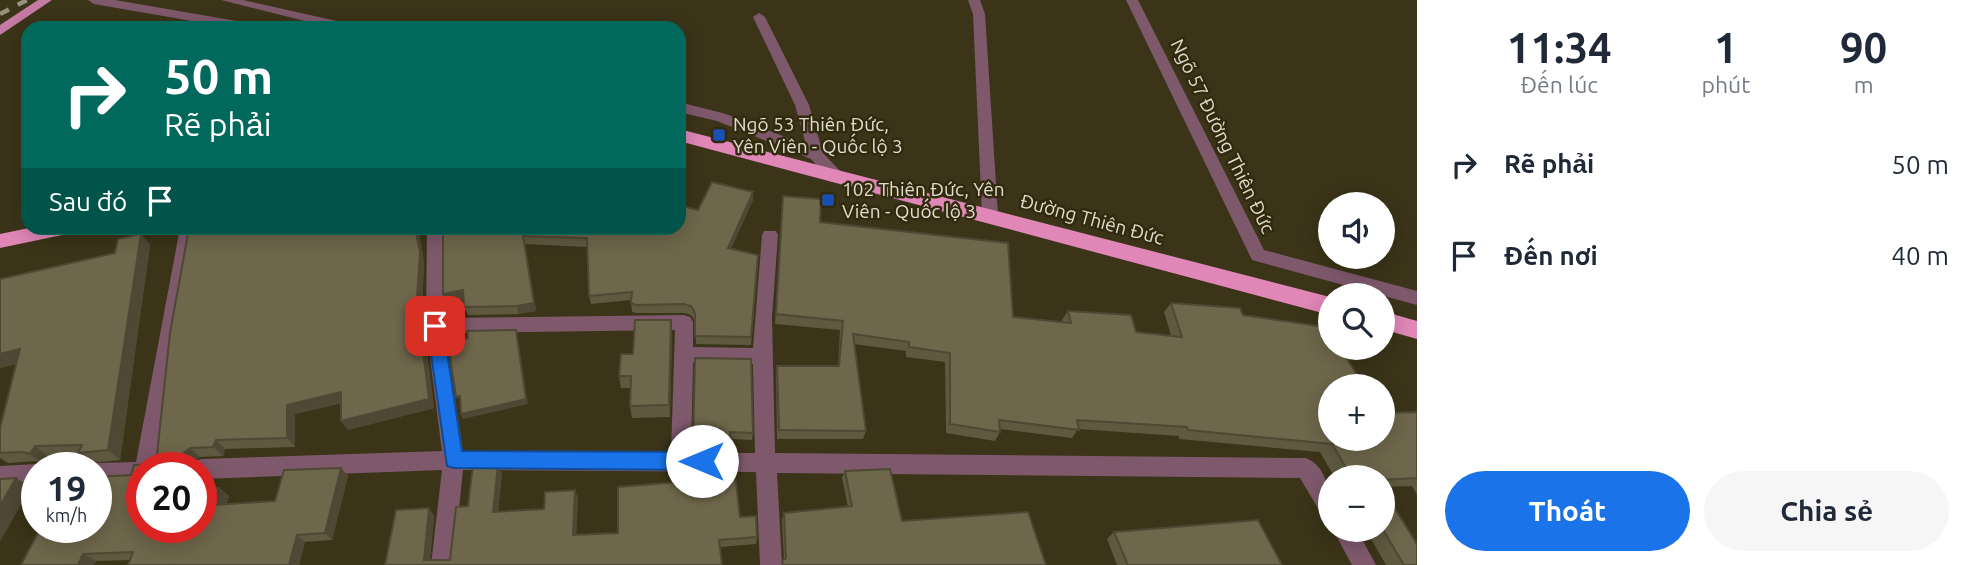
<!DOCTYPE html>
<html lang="vi">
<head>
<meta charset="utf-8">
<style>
	body { margin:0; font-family:Ubuntu,sans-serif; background:#f6f6f7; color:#1f2937; height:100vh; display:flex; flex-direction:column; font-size:26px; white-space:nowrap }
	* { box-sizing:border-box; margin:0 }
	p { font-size:23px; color:#747a83 }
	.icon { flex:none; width:38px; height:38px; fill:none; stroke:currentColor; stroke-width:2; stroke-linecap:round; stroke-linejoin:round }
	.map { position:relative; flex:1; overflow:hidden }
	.drawer { display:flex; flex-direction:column; background:#fff; width:560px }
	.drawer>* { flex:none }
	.hud { position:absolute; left:21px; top:21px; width:665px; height:214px; border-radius:21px; box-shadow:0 4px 18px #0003; background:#00695c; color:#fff; overflow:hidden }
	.tools { position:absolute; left:1318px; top:192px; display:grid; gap:14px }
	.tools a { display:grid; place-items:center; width:77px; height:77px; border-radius:50%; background:#fff; box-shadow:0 4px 18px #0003; font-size:35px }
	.speed { position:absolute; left:21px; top:452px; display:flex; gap:14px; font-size:35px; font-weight:700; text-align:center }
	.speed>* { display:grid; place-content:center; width:91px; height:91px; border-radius:50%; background:#fff; box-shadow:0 4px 18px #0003; line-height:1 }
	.speed small { font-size:18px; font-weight:400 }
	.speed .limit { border:10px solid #d22; background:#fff; color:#111 }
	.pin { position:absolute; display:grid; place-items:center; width:60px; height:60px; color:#fff; margin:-30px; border-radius:14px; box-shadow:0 4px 10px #0006 }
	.me { position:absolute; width:77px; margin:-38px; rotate:270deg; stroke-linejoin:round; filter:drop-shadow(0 0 5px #0008) }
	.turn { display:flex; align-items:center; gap:24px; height:147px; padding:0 28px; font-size:32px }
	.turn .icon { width:91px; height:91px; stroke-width:2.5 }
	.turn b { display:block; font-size:49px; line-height:60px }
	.then { display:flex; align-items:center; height:66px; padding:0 28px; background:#0003; gap:14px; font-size:26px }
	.eta { display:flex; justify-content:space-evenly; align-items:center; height:119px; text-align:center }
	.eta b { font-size:42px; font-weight:600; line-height:49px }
	.action { display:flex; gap:14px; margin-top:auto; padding:14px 28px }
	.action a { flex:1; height:80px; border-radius:42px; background:#1a73e8; color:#fff; font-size:28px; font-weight:600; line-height:80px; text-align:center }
	.action a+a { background:#f6f6f7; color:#1f2937 }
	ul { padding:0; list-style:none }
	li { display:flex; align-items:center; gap:21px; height:91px; padding:0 28px }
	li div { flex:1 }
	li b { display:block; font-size:26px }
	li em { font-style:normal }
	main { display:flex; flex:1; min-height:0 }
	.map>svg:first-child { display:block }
</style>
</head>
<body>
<main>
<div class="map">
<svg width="1417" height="565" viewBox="0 0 1417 565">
	<rect width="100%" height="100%" fill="#3b3419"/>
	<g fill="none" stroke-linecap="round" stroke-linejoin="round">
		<!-- minor -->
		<g fill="#7e596c" fill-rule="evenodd">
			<polygon points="88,0 115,0 254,24 260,28 232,28 94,4"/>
			<polygon points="221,0 243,0 350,24 356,28 333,28"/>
			<polygon points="968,0 980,0 985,14 998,215 990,221 982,215 973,14"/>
			<polygon points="1126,0 1138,0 1264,250 1417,291 1417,305 1252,260"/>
			<polygon points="759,13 765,17 809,105 823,153 843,174 845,178 843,182 831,182 811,159 717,121 679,112 679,102 726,114 806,145 795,105 753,17"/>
			<polygon points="180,228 196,228 155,467 142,467 142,481 96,483 96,467 89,466 96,463 136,462"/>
			<path d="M 427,228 L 443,228 L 444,318 L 684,315 L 690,317 L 693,322 L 693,347 L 753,348 L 762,235 L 764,231 L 776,231 L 778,235 L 772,317 L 775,453 L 1306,458 C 1329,467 1330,497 1330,518 L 1322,515 L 1300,478 L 777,473 L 782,565 L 760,565 L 756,472 L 463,470 L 453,565 L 431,565 L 442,470 L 201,479 L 201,467 L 191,467 L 194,462 L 201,459 L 442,451 L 426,326 ZM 675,330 L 671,452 L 463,451 L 445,333 ZM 693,363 L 753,364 L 755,453 L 691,453 Z"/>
			<polygon points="37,464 45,467 37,467 37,484 0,486 0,466"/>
			<polygon points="1333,530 1357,530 1376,565 1352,565"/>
		</g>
		<!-- major -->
		<polygon fill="#c47aa2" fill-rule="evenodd" points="38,0 52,0 0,35 0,25"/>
		<!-- highway -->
		<g fill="#e087b7" fill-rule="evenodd">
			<polygon points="679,129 1330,297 1330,315 679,141"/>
			<polygon points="29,228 72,228 69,233 62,235 0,248 0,234"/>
			<polygon points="1382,311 1417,321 1417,339 1382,329"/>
		</g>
		<!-- rail -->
		<polyline stroke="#97927d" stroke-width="4.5" stroke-dasharray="10 10" stroke-linecap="butt" points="0,14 27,0"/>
	</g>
	<!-- wall -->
	<g fill="#5f5940">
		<polygon points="753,200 731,248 758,255 751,345 696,344 695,321 691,315 685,313 637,313 632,312 631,300 591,304 589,296 588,247 525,244 536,311 519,314 468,315 464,307 464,299 446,302 443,294 442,229 698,210"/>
		<polygon points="782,206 820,222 1013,317 1063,322 1062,320 1068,311 1136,332 1171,335 1164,312 1171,303 1243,315 1330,439 1417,412 1417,495 1412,486 1382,487 1382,478 1335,478 1320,452 1179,439 1179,436 1078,429 1072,438 1000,429 1000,432 995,441 946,433 945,362 906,357 906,351 854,344 866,431 863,439 777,439 776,375 777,366 838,366 840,330 775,324"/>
		<polygon points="189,228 418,228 424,262 422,307 424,348 427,353 434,408 348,430 341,421 341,403 295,414 295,447 225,449 223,456 200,457 191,464 196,467 142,467 142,527 201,527 201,473 204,473 214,481 211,489 219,488 229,496 226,504 275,501 284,470 341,468 348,476 332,540 305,542 299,565 128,565 130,560 96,561 94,565 21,565 41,527 96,527 96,477 131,475 134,465 156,464 170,333"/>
		<polygon points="150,245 120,460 90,463 80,455 48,456 44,464 37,461 8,463 0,458 0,427 16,364 0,368 0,279"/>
		<polygon points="672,333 670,417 632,418 630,406 631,388 621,388 619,376 633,354"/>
		<polygon points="695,358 753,433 752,440 731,439 731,450 694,450"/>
		<polygon points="845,471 902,521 1046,565 782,565 782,561 784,560 782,520 784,513 848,507 842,478"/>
		<polygon points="502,473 498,512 544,509 578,498 576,535 618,533 740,517 757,537 756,544 720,547 385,565 429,508 434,516 430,560 450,560"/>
		<polygon points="1382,488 1417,565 1386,565 1366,530 1382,530"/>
		<polygon points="1114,532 1282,565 1117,565 1107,539"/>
	</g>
	<!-- shaded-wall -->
	<g fill="#4e4834">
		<polygon points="753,192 753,200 728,256 728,248"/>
		<polygon points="415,228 418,228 424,262 422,307 424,348 427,353 434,408 348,430 341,421 420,344 417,297"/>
		<polygon points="141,234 150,245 120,460 108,450"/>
		<polygon points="523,236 525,244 536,311 519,314 517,306"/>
		<polygon points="463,290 466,298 446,302 443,294"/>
		<polygon points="671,320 672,333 670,417 669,405"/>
		<polygon points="516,330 528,404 463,419 461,414"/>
		<polygon points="20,349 33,359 0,368 0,354"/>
		<polygon points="341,392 348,402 295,414 295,447 287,438 287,405"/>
		<polygon points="216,440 225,449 223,456 213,447"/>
		<polygon points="35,446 48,456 44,464 30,454"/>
		<polygon points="190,448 200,457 191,464 196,467 187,467 179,460 179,457"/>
		<polygon points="81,461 91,467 81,467"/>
		<polygon points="498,465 502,473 497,519 493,512"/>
		<polygon points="341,468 348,476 332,540 325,533"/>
		<polygon points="204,473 214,481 208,498 201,492 201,480"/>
		<polygon points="16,478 31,487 0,542 0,506"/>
		<polygon points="219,488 229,496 223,513 213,505"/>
		<polygon points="575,490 578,498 576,542 573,535"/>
		<polygon points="429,508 434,516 429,565 424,560"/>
		<polygon points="297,535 305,542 299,565 289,565"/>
		<polygon points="83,554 96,561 94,565 78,565"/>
	</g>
	<!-- building -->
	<g fill="#6f674b" stroke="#4e4834" stroke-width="2">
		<polygon points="712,182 753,192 728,248 758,255 751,337 695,336 695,313 691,306 684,304 636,305 631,303 632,292 589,296 587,238 523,236 534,303 517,306 464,307 463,290 443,294 443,228 679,228 679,205 698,210"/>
		<polygon points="783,196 821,199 820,222 1008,243 1013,317 1071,323 1068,311 1131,315 1136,332 1182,337 1171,303 1240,308 1243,315 1326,327 1330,334 1330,348 1340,348 1365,387 1330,387 1330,439 1382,439 1382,413 1417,412 1417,478 1382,480 1382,478 1352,478 1332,444 1188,430 1187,427 1077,420 1079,430 999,420 1000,432 950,424 950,353 909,347 909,342 853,334 866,431 779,430 777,366 839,366 843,321 776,314"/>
		<polygon points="189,228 415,228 420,252 417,297 420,344 422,343 429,399 341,421 341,392 287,405 287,438 216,440 213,447 190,448 179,457 179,460 188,461 189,467 142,467 142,527 201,527 201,489 219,488 213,505 275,501 284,470 341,468 325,533 297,535 289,565 128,565 133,552 83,554 78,565 21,565 41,527 96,527 96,477 131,475 134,465 156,464 170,333"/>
		<polygon points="141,234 108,450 78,453 82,445 35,446 30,454 23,452 0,453 0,428 20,349 0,354 0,279 115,253 118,239"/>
		<polygon points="635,320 671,320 669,405 630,406 631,376 619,376 621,354 633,354"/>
		<polygon points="516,330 526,399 461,414 460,396 456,397 448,343 468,338 467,331"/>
		<polygon points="695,358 751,359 753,433 730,432 731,444 693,444"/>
		<polygon points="76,459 81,461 81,467 72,467"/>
		<polygon points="473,465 498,465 493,512 544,509 545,492 575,490 573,535 618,533 618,487 691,481 690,467 734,467 740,517 756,516 757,537 719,540 722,565 385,565 396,510 429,508 424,560 450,560 456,507 468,506"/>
		<polygon points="890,469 902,521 1028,512 1046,565 783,565 782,561 786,558 784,513 852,506 845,471"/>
		<polygon points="16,478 0,506 0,479"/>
		<polygon points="1382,488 1417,544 1417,565 1404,565 1382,528"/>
		<polygon points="1258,520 1282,565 1128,565 1114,532"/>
	</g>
	<!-- route -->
	<polygon fill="#1a73e8" stroke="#114b97" stroke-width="2" points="435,319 441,321 443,326 462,451 702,452 708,455 711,461 708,467 702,470 454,468 447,466 427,326 429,321"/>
	<!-- markers -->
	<g fill="#1a4fb4" stroke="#312a0f" stroke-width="2.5">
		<rect x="712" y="128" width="14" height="14" rx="3.5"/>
		<rect x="821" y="193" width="14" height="14" rx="3.5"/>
	</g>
	<g text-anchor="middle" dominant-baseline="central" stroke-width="5" stroke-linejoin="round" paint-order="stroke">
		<!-- poi labels -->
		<g font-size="19" fill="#e1ddcd" stroke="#312a0f" text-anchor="start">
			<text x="733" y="124">Ngõ 53 Thiên Đức,<tspan x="733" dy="22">Yên Viên - Quốc lộ 3</tspan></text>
			<text x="842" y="189">102 Thiên Đức, Yên<tspan x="842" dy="22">Viên - Quốc lộ 3</tspan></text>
		</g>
		<!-- street labels -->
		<g font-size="19" fill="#e1ddcd" stroke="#312a0f">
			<text transform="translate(1223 136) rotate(64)">Ngõ 57 Đường Thiên Đức</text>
			<text transform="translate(1092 219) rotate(15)">Đường Thiên Đức</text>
		</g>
	</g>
</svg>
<div class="tools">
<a><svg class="icon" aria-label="sound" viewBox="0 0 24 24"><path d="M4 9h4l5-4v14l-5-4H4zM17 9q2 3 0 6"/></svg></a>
<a><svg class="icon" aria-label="search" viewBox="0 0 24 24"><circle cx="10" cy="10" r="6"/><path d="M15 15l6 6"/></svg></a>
<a>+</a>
<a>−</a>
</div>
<div class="speed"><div>19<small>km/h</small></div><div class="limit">20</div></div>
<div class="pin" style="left:435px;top:326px;background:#d93025"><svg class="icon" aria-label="arrive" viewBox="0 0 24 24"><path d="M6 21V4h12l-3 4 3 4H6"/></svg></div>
<svg class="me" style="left:702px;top:461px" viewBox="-20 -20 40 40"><circle r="19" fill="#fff"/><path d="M0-13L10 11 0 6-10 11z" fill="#1a73e8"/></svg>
<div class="hud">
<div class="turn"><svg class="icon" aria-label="right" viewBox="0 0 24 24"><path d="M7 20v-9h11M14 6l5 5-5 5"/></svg><div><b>50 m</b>Rẽ phải</div></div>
<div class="then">Sau đó<svg class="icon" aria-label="arrive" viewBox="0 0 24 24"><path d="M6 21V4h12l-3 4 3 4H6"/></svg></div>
</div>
</div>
<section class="drawer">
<div class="eta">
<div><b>11:34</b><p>Đến lúc</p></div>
<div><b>1</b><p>phút</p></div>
<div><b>90</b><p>m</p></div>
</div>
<ul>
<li><svg class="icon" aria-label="right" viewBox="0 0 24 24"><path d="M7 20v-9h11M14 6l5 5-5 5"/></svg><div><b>Rẽ phải</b></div><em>50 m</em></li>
<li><svg class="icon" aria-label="arrive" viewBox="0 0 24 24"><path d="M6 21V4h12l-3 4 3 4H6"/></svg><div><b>Đến nơi</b></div><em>40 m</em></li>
</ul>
<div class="action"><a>Thoát</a><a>Chia sẻ</a></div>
</section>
</main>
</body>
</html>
